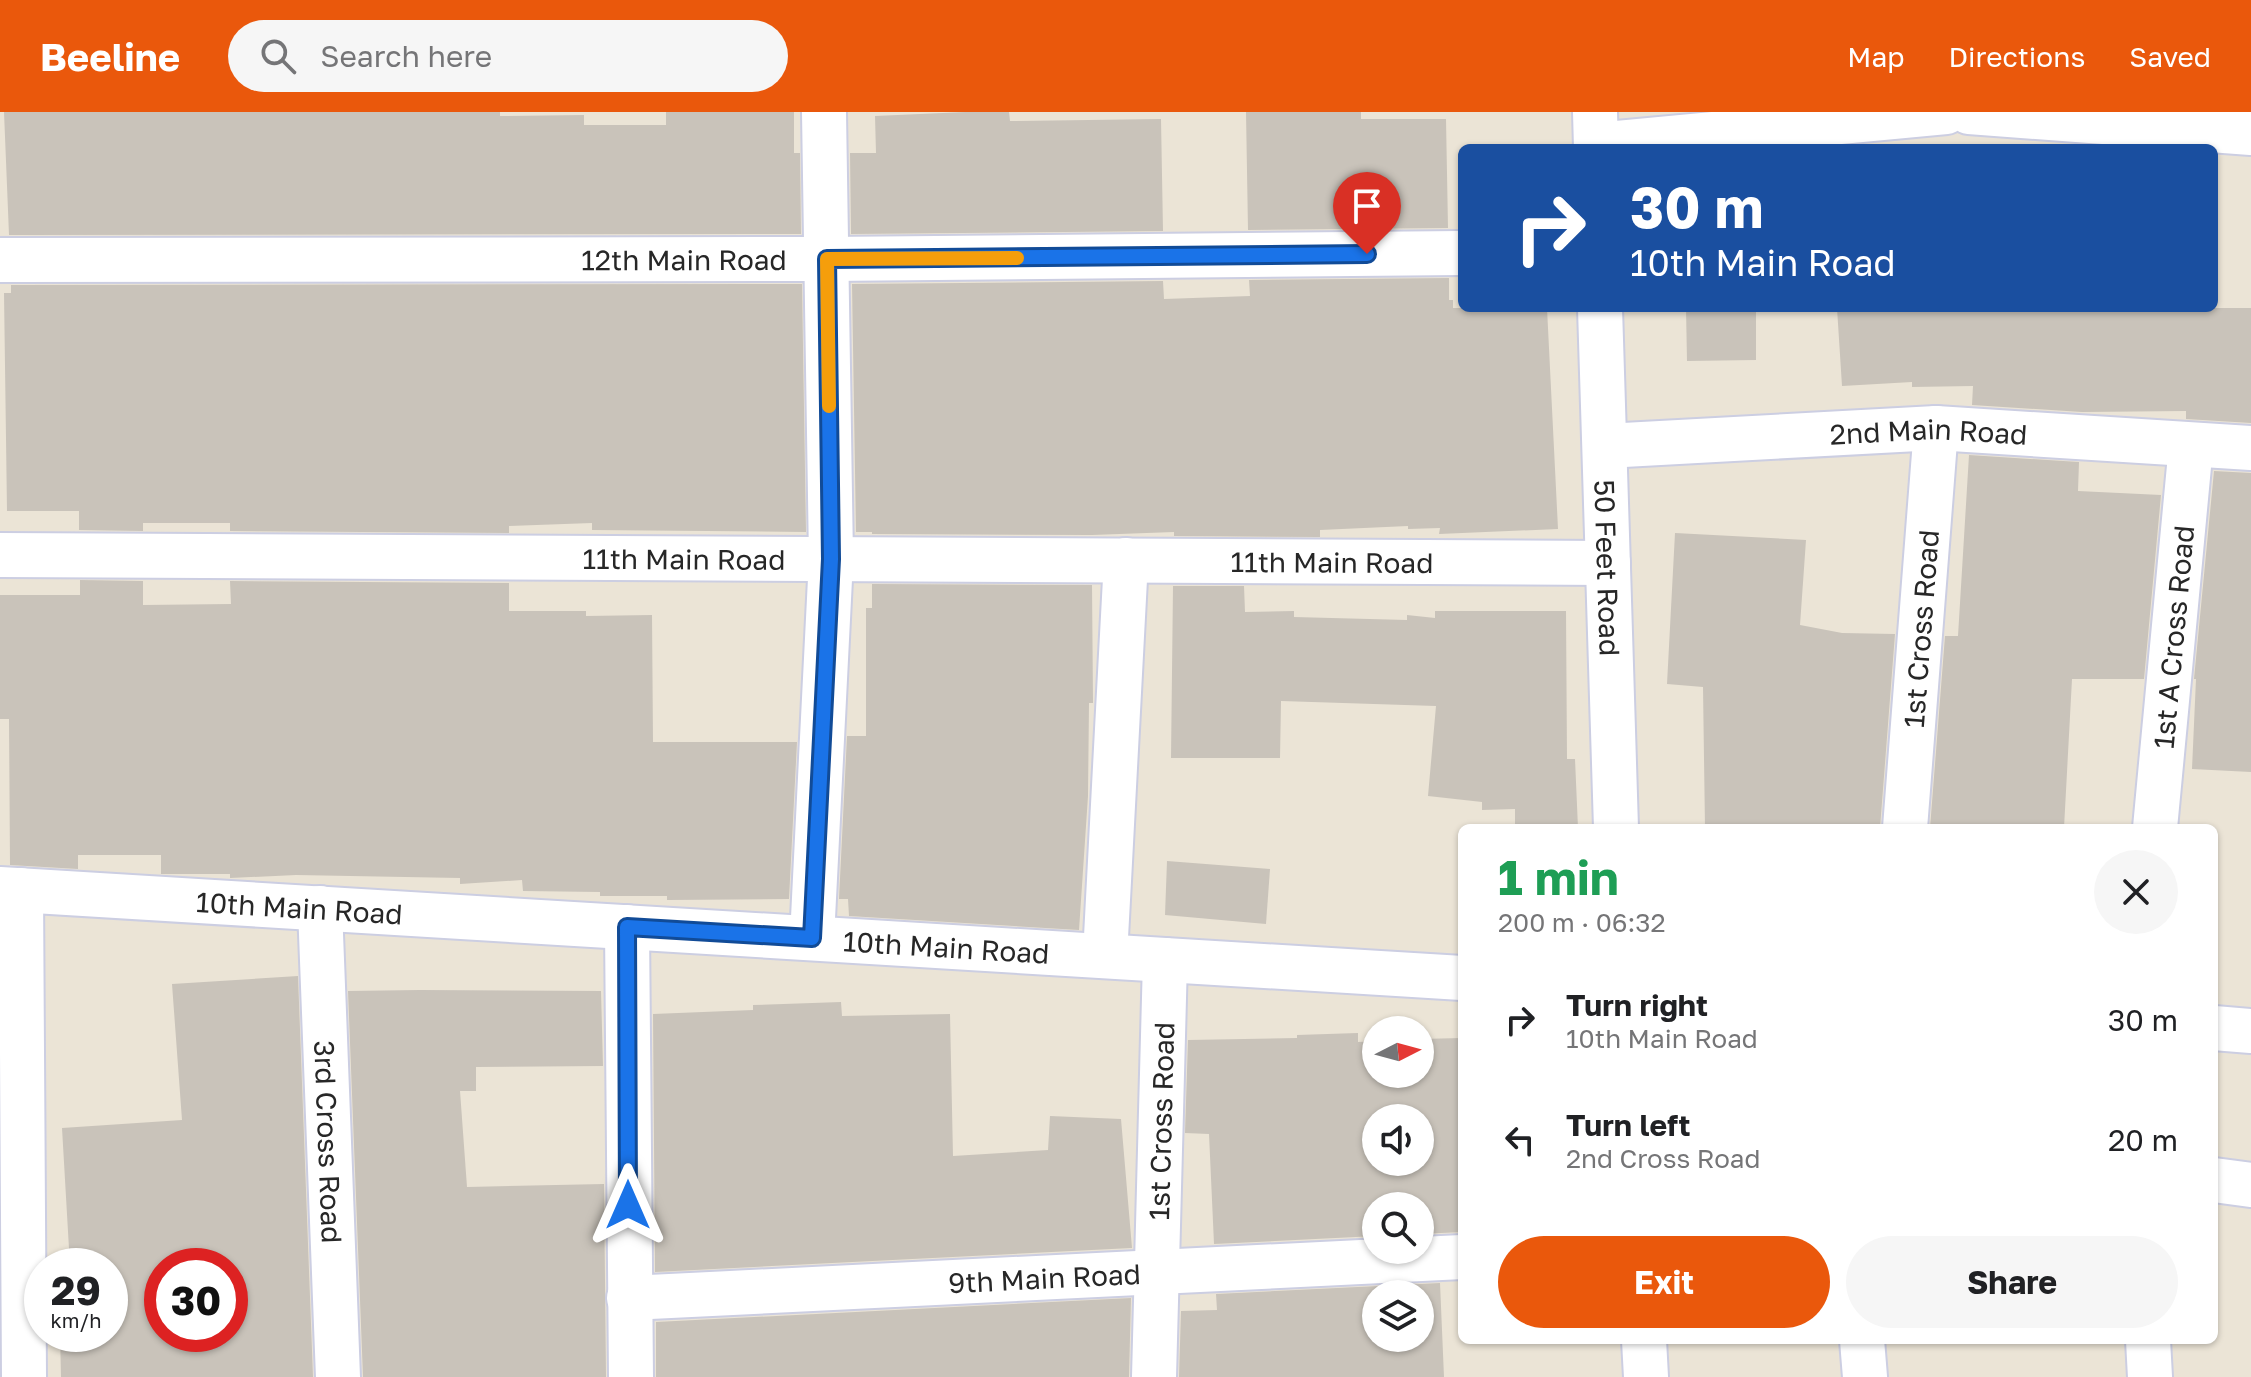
<!DOCTYPE html>
<html lang="en">
<head>
<meta charset="utf-8">
<style>
	body { margin:0; font-family:"Golos Text",sans-serif; background:#f6f6f6; color:#202124; height:100vh; display:flex; flex-direction:column; font-size:30px; white-space:nowrap }
	* { box-sizing:border-box; margin:0 }
	p { font-size:26px; color:#757577 }
	.icon { flex:none; width:44px; height:44px; fill:none; stroke:currentColor; stroke-width:2; stroke-linecap:round; stroke-linejoin:round }
	.map { position:relative; flex:1; overflow:hidden }
	.side { position:absolute; left:1458px; top:712px; width:760px; height:520px; display:flex; flex-direction:column; background:#fff; border-radius:12px; box-shadow:0 2px 6px #0004 }
	.side>* { flex:none }
	.banner { position:absolute; left:1458px; top:32px; width:760px; height:168px; border-radius:12px; box-shadow:0 2px 6px #0004; background:#1a4fa0; color:#fff; overflow:hidden }
	.needle { width:52px; rotate:84deg }
	.controls { position:absolute; left:1362px; top:904px; display:grid; gap:16px }
	.controls a { display:grid; place-items:center; width:72px; height:72px; border-radius:50%; background:#fff; box-shadow:0 2px 6px #0004; font-size:40px }
	.speed { position:absolute; left:24px; top:1136px; display:flex; gap:16px; font-size:40px; font-weight:700; text-align:center }
	.speed>* { display:grid; place-content:center; width:104px; height:104px; border-radius:50%; background:#fff; box-shadow:0 2px 6px #0004; line-height:1 }
	.speed small { font-size:20px; font-weight:400 }
	.speed .limit { border:12px solid #d22; background:#fff; color:#111 }
	.pin { position:absolute; display:grid; place-items:center; width:68px; height:68px; color:#fff; margin:-82px -34px; border-radius:50% 50% 50% 0; rotate:-45deg; box-shadow:0 0 8px #0007 }
	.pin .icon { rotate:45deg }
	.me { position:absolute; width:88px; margin:-44px; rotate:0deg; stroke-linejoin:round; filter:drop-shadow(0 0 6px #0008) }
	.turn { display:flex; align-items:center; gap:28px; height:168px; padding:0 40px; font-size:36px }
	.turn .icon { width:104px; height:104px; stroke-width:2.5 }
	.turn b { display:block; font-size:56px; line-height:68px }
	.round { display:grid; place-items:center; flex:none; width:84px; height:84px; border-radius:42px; background:#f6f6f6 }
	.summary { display:flex; align-items:center; justify-content:space-between; height:136px; padding:0 40px }
	h1 { font-size:48px; font-weight:700; line-height:60px; color:#1e9e55 }
	.primary-button { display:flex; gap:16px; margin-top:auto; padding:16px 40px }
	.primary-button a { flex:1; height:92px; border-radius:48px; background:#ea580c; color:#fff; font-size:32px; font-weight:700; line-height:92px; text-align:center }
	.primary-button a+a { background:#f6f6f6; color:#202124 }
	ul { padding:0; list-style:none }
	li { display:flex; align-items:center; gap:24px; height:120px; padding:0 40px }
	li div { flex:1 }
	li b { display:block; font-size:30px }
	li em { font-style:normal }
	header { display:flex; align-items:center; gap:48px; box-sizing:border-box; height:112px; padding:0 40px; background:#ea580c; color:#fff }
	header strong { font-size:38px }
	nav { display:flex; gap:44px; margin-inline-start:auto; font-size:28px }
	.search { width:560px; height:72px; background:#f6f6f6; display:flex; align-items:center; gap:20px; box-sizing:border-box; padding:0 28px; border-radius:44px; color:#757577; font-size:30px }
	.map>svg:first-child { display:block }
</style>
</head>
<body>
<header>
<strong>Beeline</strong>
<div class="search"><svg class="icon" aria-label="search" viewBox="0 0 24 24"><circle cx="10" cy="10" r="6"/><path d="M15 15l6 6"/></svg>Search here</div>
<nav><a>Map</a><a>Directions</a><a>Saved</a></nav>
</header>
<div class="map">
<svg width="2251" height="1265" viewBox="0 0 2251 1265">
	<rect width="100%" height="100%" fill="#ebe4d6"/>
	<!-- building -->
	<g fill="#c9c3ba" fill-rule="evenodd">
		<polygon points="4,0 500,0 500,4 584,3 584,13 666,13 666,0 794,0 794,41 800,41 801,122 9,123"/>
		<polygon points="965,0 1009,0 1010,9 1161,7 1163,119 851,122 850,41 876,41 875,4"/>
		<polygon points="1246,0 1361,0 1361,7 1446,7 1448,116 1248,118"/>
		<polygon points="1449,166 1449,188 1453,188 1453,196 1547,196 1558,417 1439,422 1440,416 1408,417 1408,414 1320,418 1320,425 1174,424 1174,420 1092,423 872,422 872,420 856,420 852,172 1163,169 1164,187 1250,184 1249,168"/>
		<polygon points="802,172 806,420 592,418 592,411 509,414 509,421 230,419 230,411 143,411 143,419 79,418 79,399 7,399 4,181 11,181 11,173"/>
		<polygon points="1686,196 1756,196 1756,248 1687,249"/>
		<polygon points="1837,196 2251,196 2251,311 2186,307 2186,299 2082,300 1972,293 1973,274 1912,275 1912,270 1842,274"/>
		<polygon points="1969,343 2079,350 2078,379 2161,383 2144,567 2072,567 2064,716 1930,716 1945,524 1958,524"/>
		<polygon points="2214,359 2251,361 2251,660 2192,657 2196,567 2194,567"/>
		<polygon points="1675,421 1806,428 1800,513 1842,521 1895,522 1880,716 1705,716 1703,575 1667,572"/>
		<polygon points="80,468 143,469 143,493 231,492 230,469 509,471 509,499 586,499 586,504 652,503 653,630 797,630 789,787 667,788 667,784 600,784 600,780 523,779 522,768 460,772 460,766 296,763 230,766 230,762 161,762 161,743 78,743 78,757 10,753 9,607 0,607 0,483 80,483"/>
		<polygon points="872,472 1092,473 1093,591 1089,591 1088,684 1079,818 849,804 848,787 839,787 847,624 866,624 866,496 872,496"/>
		<polygon points="1173,474 1244,474 1245,500 1294,499 1294,505 1407,508 1407,503 1435,506 1435,499 1566,499 1567,647 1575,647 1578,716 1515,716 1515,697 1482,698 1482,690 1428,684 1436,594 1281,589 1280,646 1171,646"/>
		<polygon points="1167,749 1270,757 1266,812 1165,803"/>
		<path d="M 298,864 L 313,1265 L 61,1265 L 60,1222 L 110,1222 L 110,1154 L 70,1154 L 62,1016 L 182,1008 L 172,872 ZM 162,1154 L 230,1154 L 230,1222 L 162,1222 Z"/>
		<polygon points="420,878 601,879 603,954 476,955 476,979 460,979 467,1075 604,1072 606,1265 363,1265 348,879"/>
		<polygon points="841,890 842,904 950,902 953,1044 1048,1038 1050,1004 1121,1007 1132,1136 655,1160 653,902 753,898 753,893"/>
		<path d="M 1358,921 L 1358,930 L 1376,929 L 1376,962 L 1420,962 L 1420,927 L 1462,926 L 1462,1120 L 1420,1122 L 1420,1094 L 1376,1094 L 1376,1124 L 1214,1132 L 1209,1022 L 1185,1021 L 1188,928 L 1297,926 L 1297,923 ZM 1376,1006 L 1420,1006 L 1420,1050 L 1376,1050 Z"/>
		<path d="M 1440,1171 L 1444,1265 L 1179,1265 L 1181,1199 L 1217,1198 L 1216,1182 ZM 1376,1182 L 1420,1182 L 1420,1226 L 1376,1226 Z"/>
		<polygon points="1131,1186 1129,1265 656,1265 656,1210"/>
	</g>
	<g fill="none" stroke-linecap="round" stroke-linejoin="round">
		<defs>
			<g id="street">
				<polyline points="1969,0 2251,21"/>
				<polyline points="1596,33 1946,0"/>
				<path id="s1" d="M 0,148 L 827,147 L 1462,141"/>
				<path id="s2" d="M 1605,334 L 1936,316 L 2251,336"/>
				<path id="s3" d="M 0,443 L 1608,451"/>
				<path id="s4" d="M 1905,716 L 1936,316"/>
				<path id="s5" d="M 2155,716 L 2191,333"/>
				<polyline points="21,778 24,1265"/>
				<path id="s6" d="M 320,796 L 338,1265"/>
				<polyline points="627,815 631,1265"/>
				<polyline points="812,826 831,447 824,0"/>
				<polyline points="1105,844 1126,448"/>
				<polyline points="2214,1068 2251,1073"/>
				<path id="s7" d="M 629,1186 L 1462,1145"/>
				<polyline points="1862,1228 1865,1265"/>
				<polyline points="2148,1228 2150,1265"/>
				<path id="s8" d="M 1154,1265 L 1165,848"/>
			</g>
			<g id="secondary">
				<polyline points="1595,0 1596,36"/>
				<path id="s9" d="M 1600,196 L 1616,716"/>
				<path id="s10" d="M 0,777 L 1462,866"/>
				<polyline points="2214,916 2251,919"/>
				<polyline points="1644,1228 1646,1265"/>
			</g>
		</defs>
		<!-- street casing -->
		<use href="#street" stroke="#cccee2" stroke-width="48"/>
		<!-- secondary casing -->
		<use href="#secondary" stroke="#cccee2" stroke-width="48"/>
		<!-- street -->
		<use href="#street" stroke="#fff" stroke-width="44"/>
		<!-- secondary -->
		<use href="#secondary" stroke="#fff" stroke-width="44"/>
	</g>
	<g fill="none" stroke-linecap="round" stroke-linejoin="round">
		<defs>
			<polyline id="route" points="628,1093 627,815 812,826 831,447 827,147 1367,142"/>
		</defs>
		<!-- route casing -->
		<use href="#route" stroke="#114b97" stroke-width="20"/>
		<!-- route -->
		<use href="#route" stroke="#1a73e8" stroke-width="14"/>
		<!-- slow -->
		<polyline stroke="#f59e0b" stroke-width="14" points="829,294 827,147 1017,146"/>
	</g>
	<g text-anchor="middle" dominant-baseline="central" stroke-width="8" stroke-linejoin="round" paint-order="stroke">
		<!-- street labels -->
		<g font-size="28" fill="#272727" stroke="#fff">
			<text stroke="none"><textPath href="#s1" startOffset="684">12th Main Road</textPath></text>
			<text stroke="none"><textPath href="#s2" startOffset="324">2nd Main Road</textPath></text>
			<text stroke="none"><textPath href="#s3" startOffset="684">11th Main Road</textPath></text>
			<text stroke="none"><textPath href="#s3" startOffset="1332">11th Main Road</textPath></text>
			<text stroke="none"><textPath href="#s9" startOffset="260">50 Feet Road</textPath></text>
			<text stroke="none"><textPath href="#s4" startOffset="200">1st Cross Road</textPath></text>
			<text stroke="none"><textPath href="#s5" startOffset="192">1st A Cross Road</textPath></text>
			<text stroke="none"><textPath href="#s10" startOffset="300">10th Main Road</textPath></text>
			<text stroke="none"><textPath href="#s10" startOffset="948">10th Main Road</textPath></text>
			<text stroke="none"><textPath href="#s8" startOffset="256">1st Cross Road</textPath></text>
			<text stroke="none"><textPath href="#s6" startOffset="234">3rd Cross Road</textPath></text>
			<text stroke="none"><textPath href="#s7" startOffset="416">9th Main Road</textPath></text>
		</g>
	</g>
</svg>
<div class="controls">
<a><svg class="needle" viewBox="-14 -14 28 28"><path d="M0-13l5 13h-10z" fill="#e53935"/><path d="M0 13l5-13h-10z" fill="#757577"/></svg></a>
<a><svg class="icon" aria-label="sound" viewBox="0 0 24 24"><path d="M4 9h4l5-4v14l-5-4H4zM17 9q2 3 0 6"/></svg></a>
<a><svg class="icon" aria-label="search" viewBox="0 0 24 24"><circle cx="10" cy="10" r="6"/><path d="M15 15l6 6"/></svg></a>
<a><svg class="icon" aria-label="layers" viewBox="0 0 24 24"><path d="M12 4l9 5-9 5-9-5zM3 14l9 5 9-5"/></svg></a>
</div>
<div class="speed"><div>29<small>km/h</small></div><div class="limit">30</div></div>
<div class="pin" style="left:1367px;top:142px;background:#d93025"><svg class="icon" aria-label="arrive" viewBox="0 0 24 24"><path d="M6 21V4h12l-3 4 3 4H6"/></svg></div>
<svg class="me" style="left:628px;top:1093px" viewBox="-20 -20 40 40"><path d="M0-17L14 15 0 8-14 15z" fill="#1a73e8" stroke="#fff" stroke-width="4"/></svg>
<div class="banner">
<div class="turn"><svg class="icon" aria-label="right" viewBox="0 0 24 24"><path d="M7 20v-9h11M14 6l5 5-5 5"/></svg><div><b>30 m</b>10th Main Road</div></div>
</div>
<section class="side">
<div class="summary"><div><h1>1 min</h1><p>200 m · 06:32</p></div><a class="round"><svg class="icon" aria-label="close" viewBox="0 0 24 24"><path d="M6 6l12 12M18 6L6 18"/></svg></a></div>
<ul>
<li><svg class="icon" aria-label="right" viewBox="0 0 24 24"><path d="M7 20v-9h11M14 6l5 5-5 5"/></svg><div><b>Turn right</b><p>10th Main Road</p></div><em>30 m</em></li>
<li><svg class="icon" aria-label="left" viewBox="0 0 24 24"><path d="M17 20v-9H6M10 6l-5 5 5 5"/></svg><div><b>Turn left</b><p>2nd Cross Road</p></div><em>20 m</em></li>
</ul>
<div class="primary-button"><a>Exit</a><a>Share</a></div>
</section>
</div>
</body>
</html>
